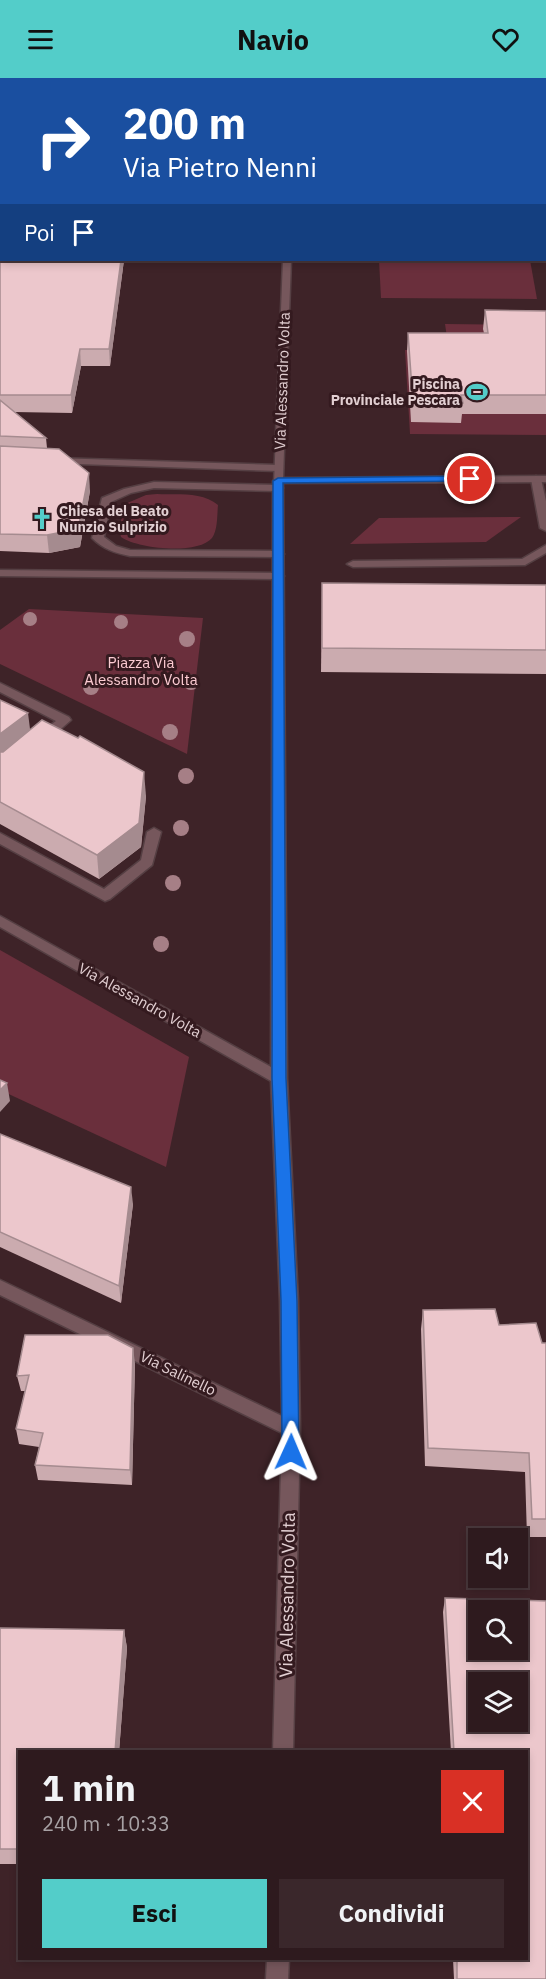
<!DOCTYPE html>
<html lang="it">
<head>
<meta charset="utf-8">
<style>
	body { margin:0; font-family:"IBM Plex Sans",sans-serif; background:#3a272b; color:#f1f3f6; height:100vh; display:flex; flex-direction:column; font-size:22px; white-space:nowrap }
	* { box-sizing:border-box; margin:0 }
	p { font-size:20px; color:#a7a1a4 }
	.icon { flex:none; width:33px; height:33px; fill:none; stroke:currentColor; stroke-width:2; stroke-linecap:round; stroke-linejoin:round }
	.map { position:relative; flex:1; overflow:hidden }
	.panel { position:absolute; left:18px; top:1672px; width:510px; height:210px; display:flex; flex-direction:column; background:#2e1a1e; border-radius:0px; box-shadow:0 3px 9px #0003,0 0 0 2px #49383c }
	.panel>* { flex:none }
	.guide { position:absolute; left:0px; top:0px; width:546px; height:183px; box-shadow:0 3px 9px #0003,0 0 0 2px #49383c; background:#1a4fa0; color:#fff; overflow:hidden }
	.tools { position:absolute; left:468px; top:1450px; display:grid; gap:12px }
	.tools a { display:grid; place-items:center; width:60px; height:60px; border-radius:0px; background:#2e1a1e; box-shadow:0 3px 9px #0003,0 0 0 2px #49383c; font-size:30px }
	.pin { position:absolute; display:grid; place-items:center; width:51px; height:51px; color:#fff; margin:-26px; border:3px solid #fff; border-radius:50%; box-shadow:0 2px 6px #0007 }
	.me { position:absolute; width:66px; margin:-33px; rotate:1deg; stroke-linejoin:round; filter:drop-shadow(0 0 4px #0008) }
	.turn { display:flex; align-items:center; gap:21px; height:126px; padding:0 24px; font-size:27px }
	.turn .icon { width:78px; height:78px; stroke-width:2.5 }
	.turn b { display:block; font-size:42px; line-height:51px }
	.then { display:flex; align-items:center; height:57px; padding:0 24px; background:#0003; gap:12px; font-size:22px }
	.round { display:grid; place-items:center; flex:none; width:63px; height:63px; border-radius:0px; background:#3a272b }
	.head { display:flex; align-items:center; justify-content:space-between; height:102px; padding:0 24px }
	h1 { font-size:36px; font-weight:700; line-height:45px }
	.primary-button { display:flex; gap:12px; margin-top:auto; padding:12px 24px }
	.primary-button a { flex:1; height:69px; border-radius:0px; background:#53cdc9; color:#111; font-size:24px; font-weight:700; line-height:69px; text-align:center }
	.primary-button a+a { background:#3a272b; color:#f1f3f6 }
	header { display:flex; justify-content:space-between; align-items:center; height:78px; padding:0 24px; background:#53cdc9; color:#111; font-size:27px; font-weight:700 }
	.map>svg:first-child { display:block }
</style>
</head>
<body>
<header><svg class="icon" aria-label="menu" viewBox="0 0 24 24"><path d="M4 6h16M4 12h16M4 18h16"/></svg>Navio<svg class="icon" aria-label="heart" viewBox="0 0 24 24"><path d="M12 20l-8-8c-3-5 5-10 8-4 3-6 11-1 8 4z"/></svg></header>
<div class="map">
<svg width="546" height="1901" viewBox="0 0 546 1901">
	<rect width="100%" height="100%" fill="#3e2328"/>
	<!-- green -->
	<g fill="#6a2f3c">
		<polygon points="379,182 530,182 537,221 381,220"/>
		<polygon points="445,246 546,247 546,357 410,356 405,272 449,273"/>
		<path d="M 157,416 C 177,417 202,413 218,427 C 217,436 218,452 212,460 C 198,477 138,471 121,459 L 119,451 L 125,426 L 146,417 Z"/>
		<polygon points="521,439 486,464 350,466 379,440"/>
		<polygon points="29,531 203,540 187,676 0,586 0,552"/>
		<polygon points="0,872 189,979 166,1089 0,1012"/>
	</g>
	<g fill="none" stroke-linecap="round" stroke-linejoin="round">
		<defs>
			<g id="service">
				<polygon points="54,380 278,387 283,390 278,393 50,385 49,383"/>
				<polygon points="536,398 541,401 546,423 546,453 540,450 531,401"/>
				<path d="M 154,404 L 278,407 L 283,410 L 278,413 L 154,410 L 131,415 L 111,424 L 104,459 L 116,468 L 130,472 L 278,473 L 284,476 L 278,479 L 130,478 C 115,475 103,471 92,460 L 102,420 L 124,411 Z"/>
				<polygon points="546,467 546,475 525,487 353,489 347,486 353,483 522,481"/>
				<polygon points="0,492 278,495 284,498 278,501 0,498"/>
				<polygon points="0,605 69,639 71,642 45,665 35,665 34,662 35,659 56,643 0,614"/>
				<polygon points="154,750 161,754 152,787 110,821 105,823 0,766 0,755 104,811 141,782 147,754"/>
			</g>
			<g id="minor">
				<polygon points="278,400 283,403 287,1000 298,1223 300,1351 293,1674 273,1674 282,1355 0,1217 0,1202 282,1338 280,1223 271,1003 0,849 0,838 271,989 273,403"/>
				<polygon points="267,1881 289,1881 288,1901 266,1901"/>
			</g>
			<g id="tertiary">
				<rect x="290" y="0" width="8" height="2"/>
				<polygon points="283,182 291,182 283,400 546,398 546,404 274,405"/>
			</g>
		</defs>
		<!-- service casing -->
		<use href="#service" stroke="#553f43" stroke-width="3"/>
		<!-- minor casing -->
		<use href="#minor" stroke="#553f43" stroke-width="3"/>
		<!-- tertiary casing -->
		<use href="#tertiary" stroke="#553f43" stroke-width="3"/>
		<!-- service -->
		<use href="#service" fill="#76575c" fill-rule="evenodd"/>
		<!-- minor -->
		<use href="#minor" fill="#76575c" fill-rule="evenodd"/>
		<!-- tertiary -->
		<use href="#tertiary" fill="#76575c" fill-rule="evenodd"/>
	</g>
	<!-- trees -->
	<g fill="#a67f86">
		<circle cx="30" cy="541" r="7"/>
		<circle cx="121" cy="544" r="7"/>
		<circle cx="187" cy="561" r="8"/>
		<circle cx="191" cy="604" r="8"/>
		<circle cx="91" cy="609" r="8"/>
		<circle cx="170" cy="654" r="8"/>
		<circle cx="186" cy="698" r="8"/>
		<circle cx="181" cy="750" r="8"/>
		<circle cx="173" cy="805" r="8"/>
		<circle cx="161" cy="866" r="8"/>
	</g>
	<!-- wall -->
	<g fill="#cbabaf" fill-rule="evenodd">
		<polygon points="0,0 2,2 2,37 0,38"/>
		<rect x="378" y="0" width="64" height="2"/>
		<polygon points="533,0 546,0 546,50 544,45 544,2 533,2"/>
		<polygon points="0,95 2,182 124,182 110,288 81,288 72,335 14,334 46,360 47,370 90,413 80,469 49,475 0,473"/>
		<polygon points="485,232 546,233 546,336 462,336 461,345 411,344 407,273 408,255 484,255 483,251"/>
		<polygon points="322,505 546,507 546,596 321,594"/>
		<polygon points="0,622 30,652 146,718 141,769 99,801 0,746"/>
		<polygon points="0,1056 133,1126 121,1225 0,1169"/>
		<polygon points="423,1232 499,1247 542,1265 546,1265 546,1459 527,1459 525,1394 425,1388 421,1251"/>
		<polygon points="135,1285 132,1407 38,1402 35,1387 39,1369 19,1366 16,1351 25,1313 21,1313 17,1298"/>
		<path d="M 445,1520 L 546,1523 L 546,1901 L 454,1901 L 453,1881 L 526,1881 L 526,1674 L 451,1674 L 443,1534 ZM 478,1533 L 518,1533 L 518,1572 L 478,1572 ZM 478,1605 L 518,1605 L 518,1644 L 478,1644 Z"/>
		<polygon points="0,1550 124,1552 127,1570 119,1674 20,1674 20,1786 0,1786"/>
	</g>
	<!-- shaded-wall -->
	<g fill="#a58b8f">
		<polygon points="121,182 124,182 110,288 109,271"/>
		<polygon points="80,271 81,288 72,335 71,317"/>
		<polygon points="89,395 90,413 80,469 49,475 47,457"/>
		<polygon points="28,635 31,659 0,683 0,656"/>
		<polygon points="144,694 146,718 141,769 99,801 97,777"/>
		<polygon points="7,1005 10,1023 0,1034 0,1012"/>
		<polygon points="131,1109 133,1126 121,1225 119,1208"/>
		<polygon points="133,1270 135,1285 132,1407 130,1392"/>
		<polygon points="124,1552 127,1570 119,1674 115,1674"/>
	</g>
	<!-- building -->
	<g fill="#ecc7cc" stroke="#a58b8f" stroke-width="1.5" fill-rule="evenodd">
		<polygon points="0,0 200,0 200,2 2,2 2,23 0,23"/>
		<polygon points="538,0 546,0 546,27 544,22 544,2 538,2"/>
		<polygon points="0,95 2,95 2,182 121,182 109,271 80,271 71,317 0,317"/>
		<polygon points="485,232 546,233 546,317 461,317 463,325 413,325 408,255 488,255"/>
		<polygon points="0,322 46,360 0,358"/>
		<polygon points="0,368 59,371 89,395 78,451 47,457 0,456"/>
		<polygon points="322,505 546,507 546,572 322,570"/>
		<polygon points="0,622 28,635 0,656"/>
		<polygon points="42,642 78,660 80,658 144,694 139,745 97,777 0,724 0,674 3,674"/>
		<polygon points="0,1002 7,1005 0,1012"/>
		<polygon points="0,1056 131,1109 119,1208 0,1154"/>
		<polygon points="495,1231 499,1247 536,1245 542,1265 546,1265 546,1441 532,1441 529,1375 428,1370 423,1232"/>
		<polygon points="25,1257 108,1257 133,1270 130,1392 35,1387 43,1355 16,1351 29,1297 17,1298"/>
		<path d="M 445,1520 L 546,1523 L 546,1901 L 457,1901 L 457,1881 L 526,1881 L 526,1674 L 454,1674 ZM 478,1533 L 518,1533 L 518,1572 L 478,1572 ZM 478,1605 L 518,1605 L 518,1644 L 478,1644 Z"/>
		<polygon points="0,1550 124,1552 115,1674 20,1674 20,1771 0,1771"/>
	</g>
	<!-- route -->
	<polygon fill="#1a73e8" stroke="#114b97" stroke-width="1.5" points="470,398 474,399 474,403 283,405 286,1000 297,1223 299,1374 297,1379 291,1381 285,1379 282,1374 281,1223 272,1000 273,403 278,400"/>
	<!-- icons -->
	<defs>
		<symbol id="stadium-bare" viewBox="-9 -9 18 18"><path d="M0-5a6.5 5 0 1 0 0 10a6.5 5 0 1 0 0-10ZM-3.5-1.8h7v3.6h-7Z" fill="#53cdc9" stroke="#341a1f" stroke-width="2.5" paint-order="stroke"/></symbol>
		<symbol id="church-bare" viewBox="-9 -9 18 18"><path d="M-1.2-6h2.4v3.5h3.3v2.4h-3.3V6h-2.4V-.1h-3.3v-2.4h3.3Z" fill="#53cdc9" stroke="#341a1f" stroke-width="2.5" paint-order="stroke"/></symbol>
	</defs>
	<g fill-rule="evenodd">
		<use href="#stadium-bare" x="462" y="299" width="30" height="30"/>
		<use href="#church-bare" x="27" y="426" width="30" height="30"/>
	</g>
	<g text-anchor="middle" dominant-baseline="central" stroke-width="6" stroke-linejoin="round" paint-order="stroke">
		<!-- far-poi labels -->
		<g font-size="14" font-weight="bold" fill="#e2cfd2" stroke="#341a1f" text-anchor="end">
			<text x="460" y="306">Piscina<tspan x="460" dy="16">Provinciale Pescara</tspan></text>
			<text x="59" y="433" text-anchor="start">Chiesa del Beato<tspan x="59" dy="16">Nunzio Sulprizio</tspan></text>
		</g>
		<!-- street labels -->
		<g font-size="15" fill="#e2cfd2" stroke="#341a1f">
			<text transform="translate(282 303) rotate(-88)">Via Alessandro Volta</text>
			<text transform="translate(140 922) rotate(29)">Via Alessandro Volta</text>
			<text transform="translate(178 1295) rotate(26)">Via Salinello</text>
		</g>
		<!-- park labels -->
		<g font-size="15" fill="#fccbd2" stroke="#341a1f">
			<text x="141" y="584">Piazza Via<tspan x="141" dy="17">Alessandro Volta</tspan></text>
		</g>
		<!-- near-street labels -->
		<g font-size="18" fill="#e2cfd2" stroke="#341a1f">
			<text transform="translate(287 1517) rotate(-89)">Via Alessandro Volta</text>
		</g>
	</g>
</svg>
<div class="tools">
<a><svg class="icon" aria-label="sound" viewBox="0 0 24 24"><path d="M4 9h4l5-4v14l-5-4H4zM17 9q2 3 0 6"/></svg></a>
<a><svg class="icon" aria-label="search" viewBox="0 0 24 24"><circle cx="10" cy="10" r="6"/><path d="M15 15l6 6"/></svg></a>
<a><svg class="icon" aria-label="layers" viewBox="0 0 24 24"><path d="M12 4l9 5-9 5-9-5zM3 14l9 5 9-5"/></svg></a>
</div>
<div class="pin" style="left:470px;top:401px;background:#d93025"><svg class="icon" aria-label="arrive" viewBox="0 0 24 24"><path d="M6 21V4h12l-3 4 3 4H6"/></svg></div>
<svg class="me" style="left:291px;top:1374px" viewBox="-20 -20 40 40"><path d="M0-17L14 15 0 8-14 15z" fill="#1a73e8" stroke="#fff" stroke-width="4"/></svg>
<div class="guide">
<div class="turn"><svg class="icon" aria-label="right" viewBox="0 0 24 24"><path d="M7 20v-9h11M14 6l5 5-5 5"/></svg><div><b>200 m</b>Via Pietro Nenni</div></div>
<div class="then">Poi<svg class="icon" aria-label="arrive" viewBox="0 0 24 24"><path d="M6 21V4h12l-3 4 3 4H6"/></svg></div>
</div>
<section class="panel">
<div class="head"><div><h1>1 min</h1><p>240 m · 10:33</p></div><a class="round" style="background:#d93025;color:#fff"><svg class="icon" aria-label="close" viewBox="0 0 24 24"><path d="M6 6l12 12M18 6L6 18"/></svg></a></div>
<div class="primary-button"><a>Esci</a><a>Condividi</a></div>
</section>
</div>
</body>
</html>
